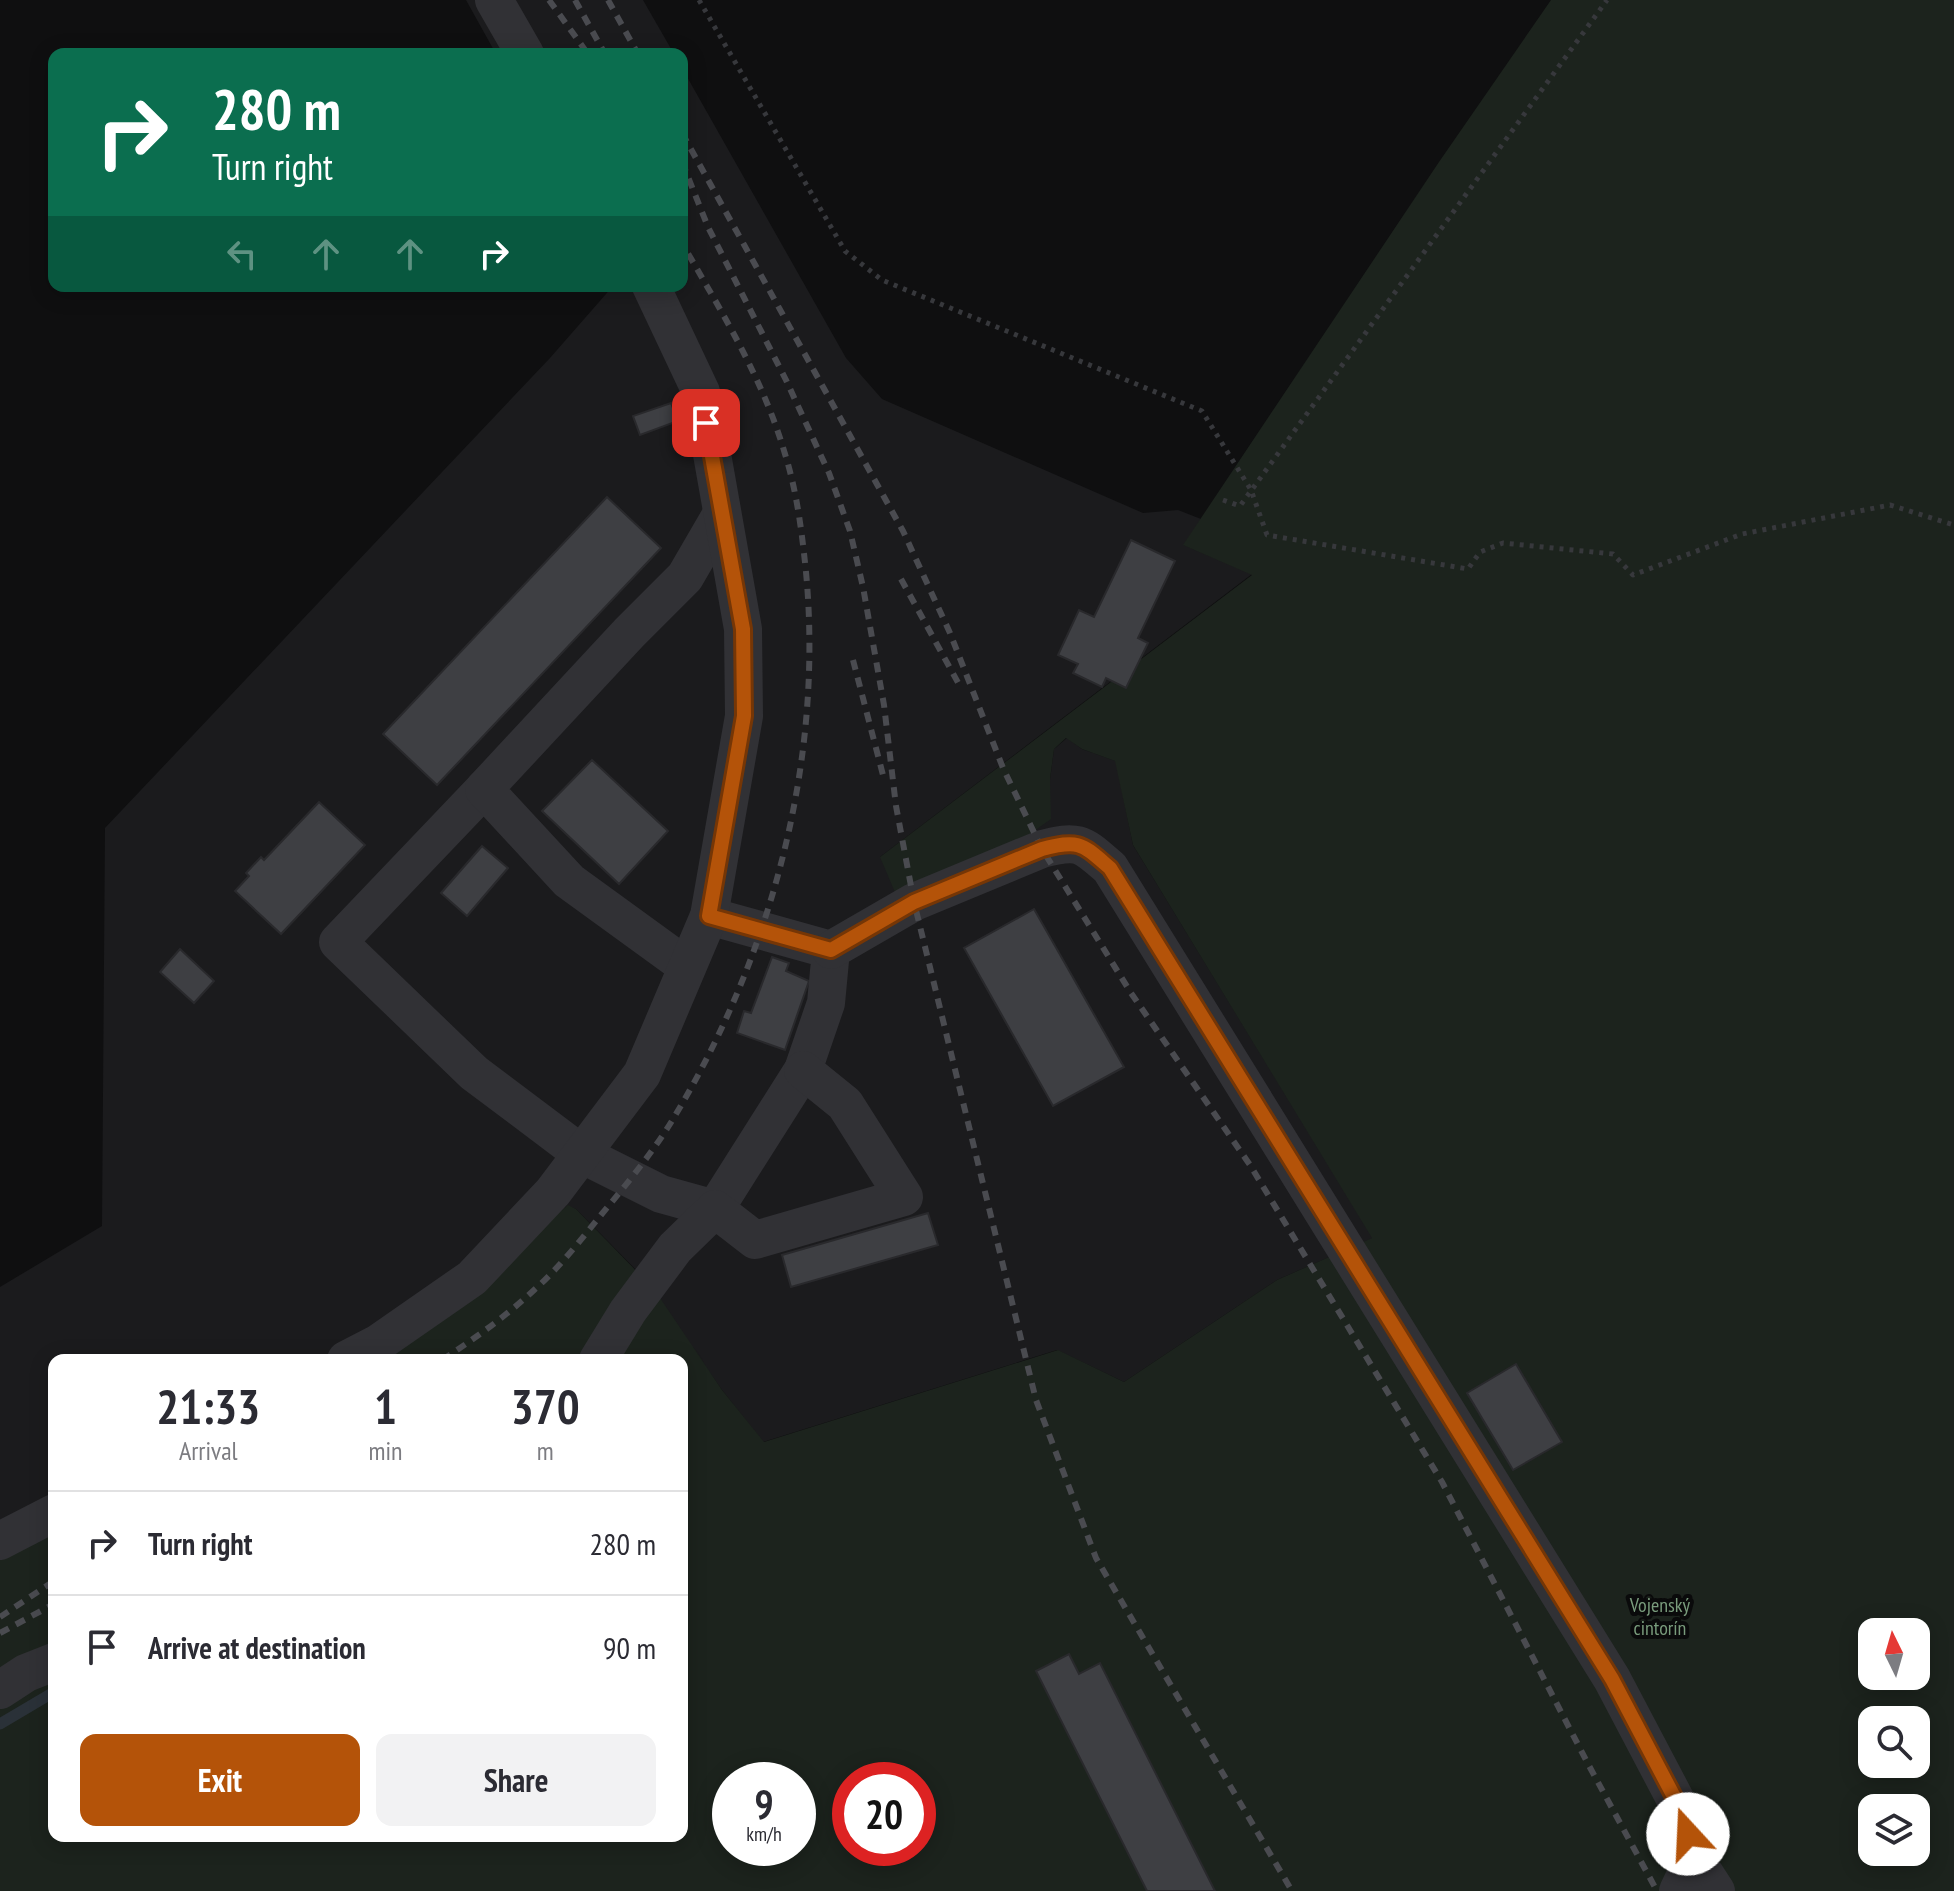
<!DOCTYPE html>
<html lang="en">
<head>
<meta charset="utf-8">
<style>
	body { margin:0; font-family:"PT Sans Narrow",sans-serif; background:#f2f2f3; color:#2b2b33; height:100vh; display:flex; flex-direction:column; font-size:30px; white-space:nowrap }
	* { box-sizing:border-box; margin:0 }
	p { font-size:26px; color:#7c7c81 }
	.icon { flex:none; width:44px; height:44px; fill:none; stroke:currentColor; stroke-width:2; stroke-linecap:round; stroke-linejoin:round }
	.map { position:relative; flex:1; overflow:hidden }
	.panel { position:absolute; left:48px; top:1354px; width:640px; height:488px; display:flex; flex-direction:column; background:#fff; border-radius:16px; box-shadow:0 4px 20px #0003 }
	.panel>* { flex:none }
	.hud { position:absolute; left:48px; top:48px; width:640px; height:244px; border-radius:16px; box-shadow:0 4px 20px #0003; background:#0b6e4f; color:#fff; overflow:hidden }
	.needle { width:52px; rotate:355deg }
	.controls { position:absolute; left:1858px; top:1618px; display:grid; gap:16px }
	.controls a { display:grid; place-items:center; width:72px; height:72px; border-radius:16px; background:#fff; box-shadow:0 4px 20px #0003; font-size:40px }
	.speed { position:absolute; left:712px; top:1762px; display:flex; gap:16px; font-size:40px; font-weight:700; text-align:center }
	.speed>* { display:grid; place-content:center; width:104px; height:104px; border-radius:50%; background:#fff; box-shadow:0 4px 20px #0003; line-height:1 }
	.speed small { font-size:20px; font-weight:400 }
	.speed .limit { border:12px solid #d22; background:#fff; color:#111 }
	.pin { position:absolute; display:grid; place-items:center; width:68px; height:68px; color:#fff; margin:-34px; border-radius:16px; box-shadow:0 4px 12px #0006 }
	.me { position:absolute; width:88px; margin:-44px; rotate:340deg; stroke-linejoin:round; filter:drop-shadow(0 0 6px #0008) }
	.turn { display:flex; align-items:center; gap:28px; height:168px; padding:0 32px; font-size:36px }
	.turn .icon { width:104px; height:104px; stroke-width:2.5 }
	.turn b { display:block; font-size:56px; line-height:68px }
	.lanes { display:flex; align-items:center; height:76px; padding:0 32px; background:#0003; justify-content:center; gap:40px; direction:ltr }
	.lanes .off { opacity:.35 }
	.eta { display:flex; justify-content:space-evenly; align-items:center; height:136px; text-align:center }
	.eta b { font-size:48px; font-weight:700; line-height:56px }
	.primary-button { display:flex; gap:16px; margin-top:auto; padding:16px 32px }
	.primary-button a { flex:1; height:92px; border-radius:16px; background:#b45309; color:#fff; font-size:32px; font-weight:700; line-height:92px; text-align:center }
	.primary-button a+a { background:#f2f2f3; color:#2b2b33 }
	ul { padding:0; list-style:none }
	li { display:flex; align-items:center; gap:24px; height:104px; padding:0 32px; border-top:2px solid #e1e1e2 }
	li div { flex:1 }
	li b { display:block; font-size:30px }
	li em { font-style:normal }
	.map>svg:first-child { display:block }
</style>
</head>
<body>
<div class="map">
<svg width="1954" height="1891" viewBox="0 0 1954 1891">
	<rect width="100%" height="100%" fill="#0f0f10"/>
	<!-- built -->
	<g fill="#1b1b1d">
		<polygon points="466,0 643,0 674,54 496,54"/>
		<polygon points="682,68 846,358 882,399 1143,513 1178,510 1201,519 1184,545 1252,574 880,857 1050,779 1054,749 1067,738 1082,749 1116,761 1133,845 1373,1238 1277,1280 1124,1382 1057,1350 763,1442 722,1390 641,1275 576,1209 568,1206 471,1288 344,1360 54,1360 54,1525 0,1556 0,1287 102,1226 105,828 550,358 613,286 682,286"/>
	</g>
	<!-- green -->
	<path fill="#1c231d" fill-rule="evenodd" d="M 1551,0 L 1954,0 L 1954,1891 L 0,1891 L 0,1556 L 54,1525 L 54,1836 L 682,1836 L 682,1360 L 344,1360 L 471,1288 L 568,1205 L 576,1209 L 654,1289 L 722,1390 L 764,1442 L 1058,1350 L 1124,1382 L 1277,1280 L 1372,1238 L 1133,845 L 1115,761 L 1082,749 L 1066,738 L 1054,749 L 1050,779 L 1051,819 L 1020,841 L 897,897 L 880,857 L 1252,575 L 1183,545 L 1439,162 ZM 1872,1632 L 1916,1632 L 1916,1676 L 1872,1676 ZM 1872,1720 L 1916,1720 L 1916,1764 L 1872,1764 ZM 730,1780 L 798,1780 L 798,1848 L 730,1848 ZM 850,1780 L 918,1780 L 918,1848 L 850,1848 ZM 1872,1808 L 1916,1808 L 1916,1852 L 1872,1852 Z"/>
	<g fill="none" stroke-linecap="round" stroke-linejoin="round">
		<!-- stream -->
		<polyline stroke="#2a3138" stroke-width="11" points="0,1724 54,1692"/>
	</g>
	<!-- building -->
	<g fill="#3e3f43" stroke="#29292c" stroke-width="2">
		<polygon points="671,403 678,421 640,435 633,416"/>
		<polygon points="607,497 661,548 437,785 383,734"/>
		<polygon points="1131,540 1175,561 1138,638 1148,643 1126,688 1106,678 1102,687 1073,673 1078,664 1058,655 1079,610 1094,617"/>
		<polygon points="592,760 668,831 619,884 542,811"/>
		<polygon points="319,802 365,845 281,934 235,891 249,876 246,873 261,857 264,860"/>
		<polygon points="482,846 508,868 467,916 441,893"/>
		<polygon points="1034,909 1124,1067 1053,1106 964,948"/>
		<polygon points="180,949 214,981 194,1003 160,972"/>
		<polygon points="772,957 789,963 786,971 809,981 785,1050 737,1033 744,1011 751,1013"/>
		<polygon points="928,1213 938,1245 791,1287 782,1255"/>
		<polygon points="1516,1364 1562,1442 1513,1470 1467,1393"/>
		<polygon points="1069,1654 1079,1674 1100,1663 1215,1891 1147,1891 1036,1671"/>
	</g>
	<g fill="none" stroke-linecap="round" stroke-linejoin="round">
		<!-- path -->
		<g stroke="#37383c" stroke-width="5" stroke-dasharray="4 6" stroke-linecap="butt">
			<polyline points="699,0 845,251 882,280 1202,411 1251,490 1267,535 1468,569 1480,552 1503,543 1613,554 1633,575 1742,534 1890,505 1954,525"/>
			<polyline points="1223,500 1240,506 1607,0"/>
		</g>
		<!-- minor -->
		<g stroke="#313135" stroke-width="38">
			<polyline points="494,0 525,54"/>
			<polyline points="484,789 338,942 474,1073 583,1155 661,1194 715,1209 803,1070 826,1003 831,950 709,916"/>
			<path d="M 831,950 L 914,902 L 1042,849 C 1080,839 1082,844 1110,868 L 1612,1679 L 1682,1812 L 1694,1857 L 1716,1891"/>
			<polyline points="686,966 569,881 484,789 629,633 685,577 721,515"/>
			<polyline points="346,1360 377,1344 472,1278 553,1192 642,1074 709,916 744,716 743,629 701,392 651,286"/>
			<polyline points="598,1360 628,1311 675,1248 715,1209 755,1240 904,1197 845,1104 803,1070"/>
			<polyline points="0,1541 54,1513"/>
			<polyline points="0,1690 26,1673 54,1662"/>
			<polyline points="1678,1891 1694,1857"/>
		</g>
		<!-- rail -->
		<g stroke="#4a4b50" stroke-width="6" stroke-dasharray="10 8" stroke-linecap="butt">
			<polyline points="549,0 588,54"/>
			<polyline points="575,0 605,54"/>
			<polyline points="608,0 638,54"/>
			<polyline points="682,133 903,531 950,633 1003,768 1042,849 1131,993 1250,1165 1442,1482 1587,1762 1657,1891"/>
			<polyline points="682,162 708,227 786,380 829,473 850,531 863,587 884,705 896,806 914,902 1036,1400 1096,1558 1292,1891"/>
			<polyline points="901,579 961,688"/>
			<polyline points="853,660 883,775"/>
			<path d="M 442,1360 C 474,1339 505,1317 533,1291 C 558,1269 580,1241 601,1215 C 625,1186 650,1156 670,1124 C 770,961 824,764 806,572 C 802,533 797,492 785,454 C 763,378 721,311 682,243"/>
			<polyline points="0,1617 54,1581"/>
			<polyline points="0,1633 54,1604"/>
		</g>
	</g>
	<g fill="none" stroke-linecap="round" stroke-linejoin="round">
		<defs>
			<path id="route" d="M 706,423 L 743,629 L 744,716 L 709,916 L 831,950 L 914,902 L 1042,849 C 1080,839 1082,844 1110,868 L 1612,1679 L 1682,1812 L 1688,1834"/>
		</defs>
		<!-- route casing -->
		<use href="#route" stroke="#753606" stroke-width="20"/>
		<!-- route -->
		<use href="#route" stroke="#b45309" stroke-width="14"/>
	</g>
	<g text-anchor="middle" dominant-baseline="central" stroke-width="8" stroke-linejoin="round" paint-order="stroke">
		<!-- park labels -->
		<g font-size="20" fill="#799b7c" stroke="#0a0a0b">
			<text x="1660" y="1605">Vojenský<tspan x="1660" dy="23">cintorín</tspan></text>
		</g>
	</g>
</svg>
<div class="controls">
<a><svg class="needle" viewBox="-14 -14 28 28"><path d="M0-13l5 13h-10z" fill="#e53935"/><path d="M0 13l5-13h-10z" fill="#7c7c81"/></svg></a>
<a><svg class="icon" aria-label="search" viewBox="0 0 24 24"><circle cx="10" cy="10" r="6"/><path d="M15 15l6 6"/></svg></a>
<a><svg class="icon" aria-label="layers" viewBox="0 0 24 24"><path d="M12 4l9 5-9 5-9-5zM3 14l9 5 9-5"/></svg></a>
</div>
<div class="speed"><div>9<small>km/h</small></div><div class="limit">20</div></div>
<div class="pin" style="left:706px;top:423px;background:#d93025"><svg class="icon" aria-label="arrive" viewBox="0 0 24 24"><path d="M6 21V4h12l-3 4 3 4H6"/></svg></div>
<svg class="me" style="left:1688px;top:1834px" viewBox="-20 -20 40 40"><circle r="19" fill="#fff"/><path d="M0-13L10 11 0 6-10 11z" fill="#b45309"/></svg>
<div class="hud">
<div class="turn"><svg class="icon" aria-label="right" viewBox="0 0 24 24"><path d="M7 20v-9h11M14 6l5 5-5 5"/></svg><div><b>280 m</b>Turn right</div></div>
<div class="lanes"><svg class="icon off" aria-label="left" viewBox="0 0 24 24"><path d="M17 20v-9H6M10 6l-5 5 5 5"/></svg><svg class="icon off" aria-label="ahead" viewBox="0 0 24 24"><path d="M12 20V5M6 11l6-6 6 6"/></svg><svg class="icon off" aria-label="ahead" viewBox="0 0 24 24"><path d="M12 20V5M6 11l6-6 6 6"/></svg><svg class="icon" aria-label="right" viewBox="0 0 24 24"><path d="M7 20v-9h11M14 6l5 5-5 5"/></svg></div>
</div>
<section class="panel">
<div class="eta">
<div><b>21:33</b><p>Arrival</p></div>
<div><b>1</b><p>min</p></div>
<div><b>370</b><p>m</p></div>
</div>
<ul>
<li><svg class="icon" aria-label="right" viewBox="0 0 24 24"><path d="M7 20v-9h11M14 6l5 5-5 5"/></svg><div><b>Turn right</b></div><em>280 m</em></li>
<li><svg class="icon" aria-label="arrive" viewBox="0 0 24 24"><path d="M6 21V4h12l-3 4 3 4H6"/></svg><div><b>Arrive at destination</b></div><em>90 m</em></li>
</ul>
<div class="primary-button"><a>Exit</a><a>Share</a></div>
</section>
</div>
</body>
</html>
